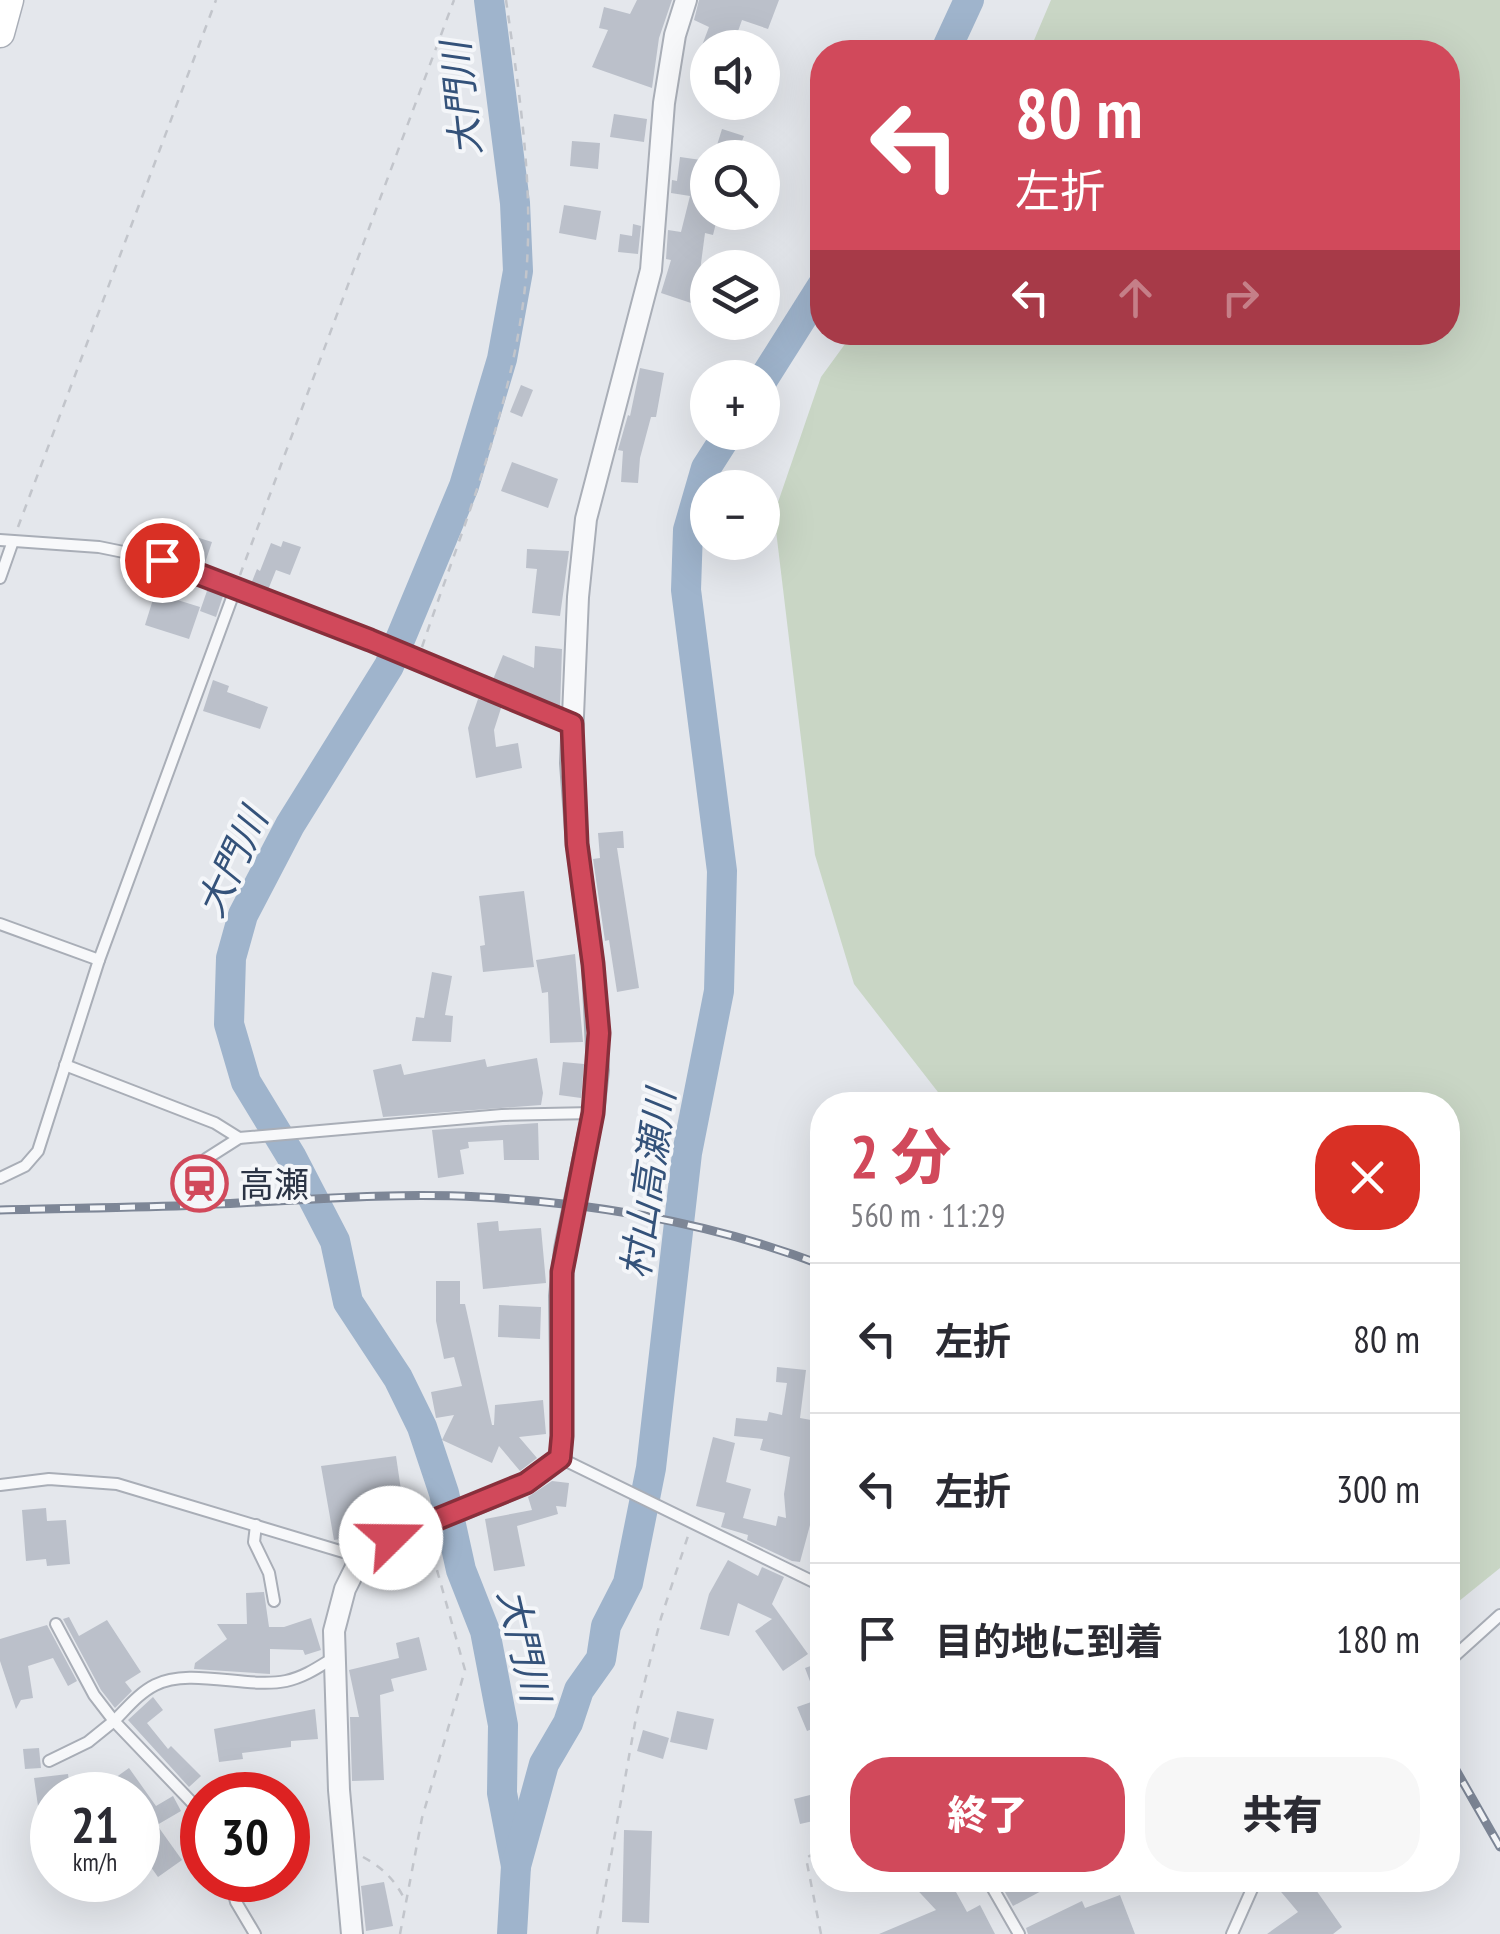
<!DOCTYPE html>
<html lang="ja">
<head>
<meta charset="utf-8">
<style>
	body { margin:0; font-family:"PT Sans Narrow","Noto Sans JP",sans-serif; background:#f7f7f7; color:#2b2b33; height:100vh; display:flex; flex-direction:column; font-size:38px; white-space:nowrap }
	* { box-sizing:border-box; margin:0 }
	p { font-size:32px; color:#7c7c81 }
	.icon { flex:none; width:55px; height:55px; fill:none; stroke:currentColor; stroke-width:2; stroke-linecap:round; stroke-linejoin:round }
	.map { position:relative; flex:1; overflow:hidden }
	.sheet { position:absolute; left:810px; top:1092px; width:650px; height:800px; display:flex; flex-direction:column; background:#fff; border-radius:40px; box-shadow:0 10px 40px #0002 }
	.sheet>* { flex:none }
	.hud { position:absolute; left:810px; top:40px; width:650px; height:305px; border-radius:40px; box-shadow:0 10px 40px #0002; background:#d1495b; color:#fff; overflow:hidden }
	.fabs { position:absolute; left:690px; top:30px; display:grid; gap:20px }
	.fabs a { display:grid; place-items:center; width:90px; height:90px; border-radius:50%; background:#fff; box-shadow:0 10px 40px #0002; font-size:50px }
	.speed { position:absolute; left:30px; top:1772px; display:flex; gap:20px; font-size:50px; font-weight:700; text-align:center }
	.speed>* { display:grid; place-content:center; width:130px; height:130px; border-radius:50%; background:#fff; box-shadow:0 10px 40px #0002; line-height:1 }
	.speed small { font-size:25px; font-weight:400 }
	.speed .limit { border:15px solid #d22; background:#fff; color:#111 }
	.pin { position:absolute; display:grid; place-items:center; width:85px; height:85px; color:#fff; margin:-42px; border:5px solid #fff; border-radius:50%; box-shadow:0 2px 10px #0007 }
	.me { position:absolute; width:110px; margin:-55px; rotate:68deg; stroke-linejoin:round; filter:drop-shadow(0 0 8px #0008) }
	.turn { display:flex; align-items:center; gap:35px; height:210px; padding:0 40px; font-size:45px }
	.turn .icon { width:130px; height:130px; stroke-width:2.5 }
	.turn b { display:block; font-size:70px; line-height:85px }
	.lanes { display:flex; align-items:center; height:95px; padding:0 40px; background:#0003; justify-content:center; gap:50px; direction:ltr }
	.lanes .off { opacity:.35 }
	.round { display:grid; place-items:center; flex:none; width:105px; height:105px; border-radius:40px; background:#f7f7f7 }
	.overview { display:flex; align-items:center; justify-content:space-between; height:170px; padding:0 40px }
	h1 { font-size:60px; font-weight:800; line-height:75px; color:#d1495b }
	.action { display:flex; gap:20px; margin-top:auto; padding:20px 40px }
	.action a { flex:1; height:115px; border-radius:40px; background:#d1495b; color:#fff; font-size:40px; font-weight:800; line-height:115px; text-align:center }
	.action a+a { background:#f7f7f7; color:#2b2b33 }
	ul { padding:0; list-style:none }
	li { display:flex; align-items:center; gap:30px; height:150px; padding:0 40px; border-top:2px solid #e1e1e2 }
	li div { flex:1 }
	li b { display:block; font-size:38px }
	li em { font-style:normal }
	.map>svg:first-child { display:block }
</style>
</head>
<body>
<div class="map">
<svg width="1500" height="1934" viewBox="0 0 1500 1934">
	<rect width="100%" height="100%" fill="#e4e7ec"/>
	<!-- green -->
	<polygon fill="#c9d6c5" points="1051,0 1500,0 1500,1568 1448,1610 1448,1105 948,1105 854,984 815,855 774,514 821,377 853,333 1448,332 1448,52 1029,52"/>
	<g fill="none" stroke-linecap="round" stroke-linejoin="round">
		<!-- river -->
		<g stroke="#9fb4cc" stroke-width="30">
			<polyline points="489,0 515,203 518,271 502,359 464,486 389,666 290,825 243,915 231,958 229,1024 246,1082 291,1156 335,1241 348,1302 398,1378 422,1427 444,1493 461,1570 485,1631 503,1725 502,1793 516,1866"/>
			<polyline points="945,52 969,0"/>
			<polyline points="762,381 822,286"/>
			<polyline points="512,1934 516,1866 544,1764 568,1723 579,1690 601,1659 606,1626 628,1583 651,1468 687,1153 719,991 722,871 686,590 688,530 706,468 729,432"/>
		</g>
	</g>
	<!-- building -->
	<g fill="#bbc0ca">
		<polygon points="637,0 672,0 659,38 652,88 592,67 608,30 599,28 604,7 630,14"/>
		<polygon points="699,0 779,0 768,29 742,20 732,48 701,48 709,27 694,20"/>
		<polygon points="614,114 647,119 644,142 610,137"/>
		<polygon points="722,129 744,136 740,146 768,158 713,158"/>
		<polygon points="572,141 600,143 598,169 570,166"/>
		<polygon points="680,157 708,161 708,217 717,219 713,235 705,233 700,271 708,276 703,290 696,288 691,303 661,293 671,260 666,259 668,230 681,232 690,196 671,193 672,180 677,181"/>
		<polygon points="564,205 601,211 596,240 559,233"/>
		<polygon points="633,224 641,226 638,254 618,252 620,234 632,236"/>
		<polygon points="640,368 664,373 656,417 651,417 640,458 638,483 621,482 623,451 618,450 628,415 630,416"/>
		<polygon points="521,385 533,390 522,417 510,412"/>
		<polygon points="512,462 558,479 548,508 501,491"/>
		<polygon points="183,533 212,542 204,566 176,555"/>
		<polygon points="283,541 301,547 290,575 276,570 268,590 251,584 257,569 260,571 271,543 281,547"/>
		<polygon points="527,549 569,551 560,616 532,613 537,569 526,568"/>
		<polygon points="208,588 224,593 216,617 200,611"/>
		<polygon points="155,593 200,607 189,639 145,625"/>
		<polygon points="535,646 562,649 560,709 492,682 503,655 534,668"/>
		<polygon points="213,680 229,686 227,692 268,707 260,729 203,711"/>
		<polygon points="485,698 502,705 494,730 496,747 518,743 522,768 476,778 468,728 478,699 484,701"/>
		<polygon points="623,831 624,848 617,848 639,988 617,992 609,940 605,941 593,859 600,858 598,833"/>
		<polygon points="524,891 534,967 483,972 480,946 485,945 479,896"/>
		<polygon points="575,954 583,1042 550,1043 548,992 542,993 536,960"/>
		<polygon points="432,972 452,976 445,1015 453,1016 451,1042 412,1041 416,1017 424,1018"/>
		<polygon points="537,1058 543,1093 541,1105 383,1117 373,1070 401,1064 404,1075 485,1059 487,1067"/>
		<polygon points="563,1062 584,1064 581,1098 559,1095"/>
		<polygon points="538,1123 539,1160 504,1160 503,1140 468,1142 469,1148 460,1150 464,1174 438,1178 432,1130"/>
		<polygon points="216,1173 218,1192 185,1196 183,1177"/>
		<polygon points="498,1221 499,1231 541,1228 546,1283 483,1289 477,1223"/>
		<polygon points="436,1281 460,1281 460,1304 465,1304 492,1425 494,1425 495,1405 543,1400 546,1434 519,1437 537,1458 520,1471 499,1446 492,1463 442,1440 454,1415 436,1418 431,1392 462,1386 454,1357 444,1359 436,1321"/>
		<polygon points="499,1305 541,1307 540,1339 498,1337"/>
		<polygon points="777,1367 806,1370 800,1418 822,1422 816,1486 810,1485 813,1514 800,1562 792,1561 747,1540 748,1535 721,1527 725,1513 696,1506 713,1437 735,1443 726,1482 751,1489 743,1518 776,1526 778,1516 786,1518 784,1494 790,1457 760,1450 763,1439 734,1436 736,1418 767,1421 769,1412 782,1415 787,1383 776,1382"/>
		<polygon points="396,1456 402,1497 367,1503 373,1534 334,1540 321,1466"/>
		<polygon points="552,1481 569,1483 566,1507 556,1506 558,1514 517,1526 525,1566 494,1571 485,1519 532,1510 528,1497"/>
		<polygon points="46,1508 47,1521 66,1520 70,1564 47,1566 46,1559 26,1561 22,1510"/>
		<polygon points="414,1552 422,1574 388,1586 380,1564"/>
		<polygon points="728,1560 758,1576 762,1567 784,1577 772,1604 808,1654 783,1671 755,1631 772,1619 738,1603 729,1636 700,1629 709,1594"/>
		<polygon points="264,1592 269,1627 284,1627 311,1618 321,1650 305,1655 303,1650 270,1649 270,1674 194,1669 195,1663 227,1639 217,1624 247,1624 246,1593"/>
		<polygon points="69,1617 79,1636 107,1620 141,1672 125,1682 132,1691 115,1708 101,1690 63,1619"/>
		<polygon points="47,1625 77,1681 68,1686 53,1658 28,1666 33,1698 21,1700 16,1709 0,1661 0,1639"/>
		<polygon points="419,1637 427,1670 391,1679 394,1691 380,1695 384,1780 352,1781 350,1717 359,1717 349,1670 399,1658 396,1643"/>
		<polygon points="822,1662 822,1725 807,1731 797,1707 817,1700 805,1668"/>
		<polygon points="153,1697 163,1710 147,1723 168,1749 171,1746 201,1776 189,1787 128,1720"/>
		<polygon points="315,1709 318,1739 291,1741 291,1747 242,1753 243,1759 219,1762 214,1729"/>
		<polygon points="677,1711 714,1719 707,1750 670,1742"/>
		<polygon points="643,1730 669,1738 663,1759 637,1751"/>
		<polygon points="39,1748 41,1768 25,1769 23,1749"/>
		<polygon points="129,1768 156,1806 173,1796 181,1811 157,1825 182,1860 158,1877 138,1849 138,1795 116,1795 108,1783"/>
		<polygon points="68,1774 71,1795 52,1795 52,1805 38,1806 34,1778"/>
		<polygon points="822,1792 822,1819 800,1824 794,1799"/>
		<polygon points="624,1830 652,1831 649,1923 622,1922"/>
		<polygon points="908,1880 955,1880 962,1887 956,1892 967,1912 980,1905 995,1934 879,1934 936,1910"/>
		<polygon points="998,1880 1062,1880 1013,1906"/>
		<polygon points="1271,1880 1309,1880 1342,1927 1333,1934 1267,1934 1298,1912"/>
		<polygon points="384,1882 393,1926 366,1931 361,1886"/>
		<polygon points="1120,1895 1135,1934 1028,1934 1026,1928 1082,1901 1085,1908"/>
	</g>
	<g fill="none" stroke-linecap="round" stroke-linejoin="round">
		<defs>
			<g id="service">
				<polyline points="0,540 99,547 163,560 236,587 99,960 38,1151 25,1166 0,1178"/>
				<polyline points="0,578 13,541"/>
				<polyline points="236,587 571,724"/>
				<polyline points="0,924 99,960"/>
				<polyline points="65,1065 215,1123 239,1138"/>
				<polyline points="207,1166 206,1159 239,1138 502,1115 593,1113"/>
				<polyline points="560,1458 822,1586"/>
				<polyline points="0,1485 49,1479 117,1484 360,1557"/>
				<polyline points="256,1525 254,1542 269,1573 274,1601"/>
				<polyline points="1448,1662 1500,1615"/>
				<polyline points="49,1761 88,1742 114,1721 94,1695 56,1624"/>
				<path d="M 202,1813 L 114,1721 C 127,1708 139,1693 155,1685 C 190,1667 247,1689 286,1681 C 305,1677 320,1666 335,1657"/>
				<polyline points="230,1880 236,1902 255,1934"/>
				<polyline points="988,1880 1019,1934"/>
				<polyline points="1232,1934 1256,1880"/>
			</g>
			<polyline id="minor" points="352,1934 339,1790 334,1631 345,1589 361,1557 391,1539 526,1483 560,1458 562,1436 560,1296 565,1249 593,1113 598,1070 593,964 577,844 571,763 578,597 586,519 651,270 664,103 675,35 686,0"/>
			<polyline id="secondary" points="0,33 9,0"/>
		</defs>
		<!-- service casing -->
		<use href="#service" stroke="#a9aeb7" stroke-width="14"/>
		<!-- minor casing -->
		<use href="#minor" stroke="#a9aeb7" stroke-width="24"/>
		<!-- secondary casing -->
		<use href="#secondary" stroke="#a9aeb7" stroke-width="31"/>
		<!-- path -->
		<g stroke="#c2c5cb" stroke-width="2.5" stroke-dasharray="8 8" stroke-linecap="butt">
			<polyline points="18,527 216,0"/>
			<polyline points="240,575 454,0"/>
			<path d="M 422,647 C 461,532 509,417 524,296 C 536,197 520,98 506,0"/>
			<polyline points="813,1567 822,1510"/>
			<path d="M 363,1857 C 383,1868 395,1880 405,1900"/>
			<polyline points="400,1934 422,1818 465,1670 435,1563 427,1545"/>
			<polyline points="597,1934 637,1712 661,1618 688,1536"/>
			<polyline points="821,1934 806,1858 822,1849"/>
		</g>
		<!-- service -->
		<use href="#service" stroke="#f7f8fa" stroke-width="10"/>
		<!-- minor -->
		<use href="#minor" stroke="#f7f8fa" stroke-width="20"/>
		<!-- secondary -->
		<use href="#secondary" stroke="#fff" stroke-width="28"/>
		<defs>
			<g id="rail">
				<path d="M 0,1210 C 66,1208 132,1208 198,1205 C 292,1201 386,1192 480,1197 C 595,1203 715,1224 822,1265"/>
				<polyline points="1448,1756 1500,1847"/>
			</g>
		</defs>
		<!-- rail casing -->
		<use href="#rail" stroke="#7d8696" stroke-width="9"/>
		<!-- rail -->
		<use href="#rail" stroke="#f4f6f9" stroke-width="5" stroke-dasharray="15" stroke-linecap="butt"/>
	</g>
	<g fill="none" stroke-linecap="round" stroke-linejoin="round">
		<defs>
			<polyline id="route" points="162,560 370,640 572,724 577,844 593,964 599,1033 593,1113 562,1272 562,1436 560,1458 526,1483 391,1538"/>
		</defs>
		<!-- route casing -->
		<use href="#route" stroke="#882f3b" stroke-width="25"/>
		<!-- route -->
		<use href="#route" stroke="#d1495b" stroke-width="18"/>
	</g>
	<!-- icons -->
	<defs>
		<symbol id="station-ring" viewBox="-11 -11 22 22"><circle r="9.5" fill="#f4f6f9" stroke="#d1495b" stroke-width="1.5"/><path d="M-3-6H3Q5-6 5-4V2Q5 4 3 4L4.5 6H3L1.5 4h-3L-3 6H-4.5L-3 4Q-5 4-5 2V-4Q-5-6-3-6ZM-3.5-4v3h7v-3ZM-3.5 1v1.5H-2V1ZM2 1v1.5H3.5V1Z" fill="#d1495b"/></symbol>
	</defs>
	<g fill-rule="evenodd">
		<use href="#station-ring" x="168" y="1152" width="63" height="63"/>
	</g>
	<g text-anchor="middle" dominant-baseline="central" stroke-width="8" stroke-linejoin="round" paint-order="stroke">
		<!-- poi labels -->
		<g font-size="35" fill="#2b3445" stroke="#f4f6f9" text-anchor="start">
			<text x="239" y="1184">高瀬</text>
		</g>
		<!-- water labels -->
		<g font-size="38" font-style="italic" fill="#34527a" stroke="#f4f6f9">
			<text transform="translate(460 99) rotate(-96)">大門川</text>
			<text transform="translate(231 862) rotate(-65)">大門川</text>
			<text transform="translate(647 1184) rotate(-82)">村山高瀬川</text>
			<text transform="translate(525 1645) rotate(77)">大門川</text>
		</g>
	</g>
</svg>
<div class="fabs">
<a><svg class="icon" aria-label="sound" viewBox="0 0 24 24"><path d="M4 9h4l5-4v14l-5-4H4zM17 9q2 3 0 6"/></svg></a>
<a><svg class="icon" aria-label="search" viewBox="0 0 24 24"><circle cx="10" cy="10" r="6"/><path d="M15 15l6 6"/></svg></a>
<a><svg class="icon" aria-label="layers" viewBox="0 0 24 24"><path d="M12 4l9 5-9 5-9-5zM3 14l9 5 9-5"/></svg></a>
<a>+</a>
<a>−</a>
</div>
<div class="speed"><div>21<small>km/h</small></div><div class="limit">30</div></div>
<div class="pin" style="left:162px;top:560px;background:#d93025"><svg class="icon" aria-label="arrive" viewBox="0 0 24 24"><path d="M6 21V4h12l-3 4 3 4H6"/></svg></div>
<svg class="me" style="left:391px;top:1538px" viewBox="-20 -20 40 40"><circle r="19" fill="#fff"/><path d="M0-13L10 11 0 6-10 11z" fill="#d1495b"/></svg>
<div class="hud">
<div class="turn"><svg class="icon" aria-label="left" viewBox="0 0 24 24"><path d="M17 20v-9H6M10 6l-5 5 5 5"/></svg><div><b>80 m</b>左折</div></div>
<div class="lanes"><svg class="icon" aria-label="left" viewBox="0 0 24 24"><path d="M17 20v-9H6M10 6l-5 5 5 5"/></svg><svg class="icon off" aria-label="ahead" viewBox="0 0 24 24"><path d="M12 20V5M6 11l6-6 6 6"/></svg><svg class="icon off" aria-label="right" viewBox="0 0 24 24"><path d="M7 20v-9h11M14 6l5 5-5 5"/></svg></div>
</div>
<section class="sheet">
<div class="overview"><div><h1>2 分</h1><p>560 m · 11:29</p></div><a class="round" style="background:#d93025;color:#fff"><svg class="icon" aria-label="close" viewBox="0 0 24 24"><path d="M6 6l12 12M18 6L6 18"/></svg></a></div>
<ul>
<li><svg class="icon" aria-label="left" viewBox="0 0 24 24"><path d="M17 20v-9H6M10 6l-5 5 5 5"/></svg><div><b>左折</b></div><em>80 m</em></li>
<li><svg class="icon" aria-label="left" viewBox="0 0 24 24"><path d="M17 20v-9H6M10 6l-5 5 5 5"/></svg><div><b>左折</b></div><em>300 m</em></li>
<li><svg class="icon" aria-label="arrive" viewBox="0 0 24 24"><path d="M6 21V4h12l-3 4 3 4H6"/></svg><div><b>目的地に到着</b></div><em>180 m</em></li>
</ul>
<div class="action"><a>終了</a><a>共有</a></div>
</section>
</div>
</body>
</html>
